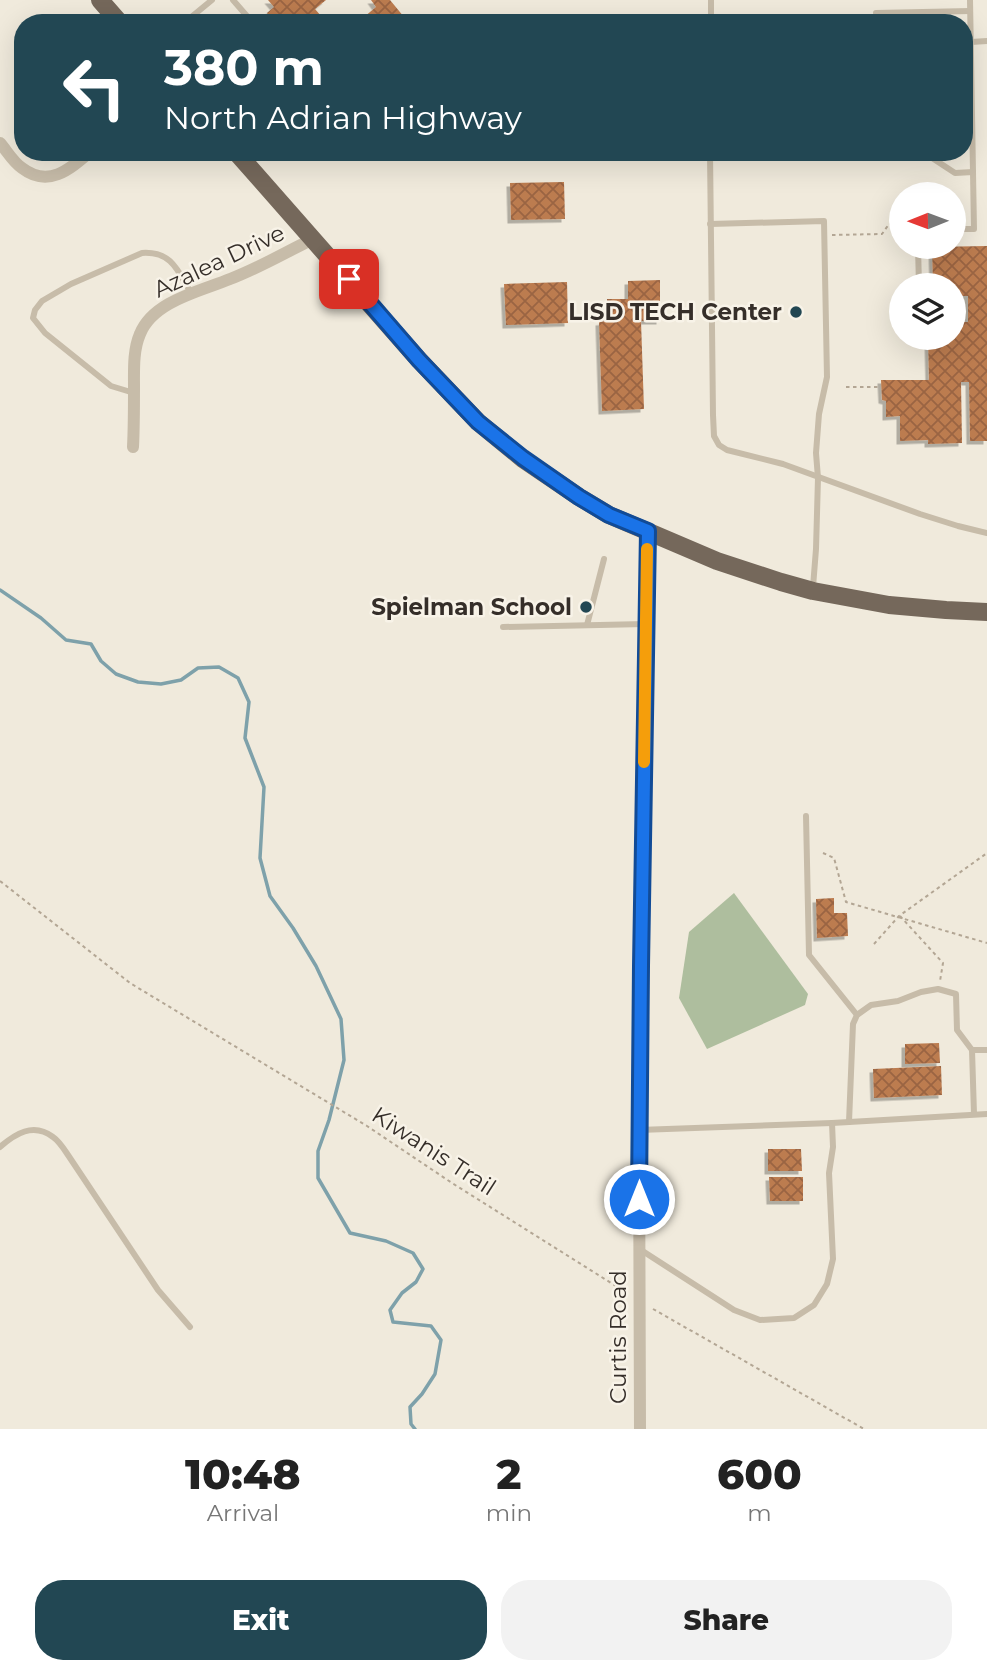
<!DOCTYPE html>
<html lang="en">
<head>
<meta charset="utf-8">
<style>
	body { margin:0; font-family:Montserrat,sans-serif; background:#f2f2f2; color:#222; height:100vh; display:flex; flex-direction:column; font-size:26px; white-space:nowrap }
	* { box-sizing:border-box; margin:0 }
	p { font-size:23px; color:#767676 }
	.icon { flex:none; width:38px; height:38px; fill:none; stroke:currentColor; stroke-width:2; stroke-linecap:round; stroke-linejoin:round }
	.map { position:relative; height:1429px; overflow:hidden }
	.drawer { display:flex; flex-direction:column; background:#fff; flex:1 }
	.drawer>* { flex:none }
	.top-card { position:absolute; left:14px; top:14px; width:959px; height:147px; border-radius:28px; box-shadow:0 7px 28px #0002; background:#224753; color:#fff; overflow:hidden }
	.needle { width:46px; rotate:269deg }
	.tools { position:absolute; left:889px; top:182px; display:grid; gap:14px }
	.tools a { display:grid; place-items:center; width:77px; height:77px; border-radius:50%; background:#fff; box-shadow:0 7px 28px #0002; font-size:35px }
	.pin { position:absolute; display:grid; place-items:center; width:60px; height:60px; color:#fff; margin:-30px; border-radius:14px; box-shadow:0 4px 10px #0006 }
	.me { position:absolute; width:77px; margin:-38px; rotate:0deg; stroke-linejoin:round; filter:drop-shadow(0 0 5px #0008) }
	.turn { display:flex; align-items:center; gap:24px; height:147px; padding:0 35px; font-size:32px }
	.turn .icon { width:91px; height:91px; stroke-width:2.5 }
	.turn b { display:block; font-size:49px; line-height:60px }
	.eta { display:flex; justify-content:space-evenly; align-items:center; height:119px; text-align:center }
	.eta b { font-size:42px; font-weight:800; line-height:49px }
	.primary-button { display:flex; gap:14px; margin-top:auto; padding:14px 35px }
	.primary-button a { flex:1; height:80px; border-radius:28px; background:#224753; color:#fff; font-size:28px; font-weight:800; line-height:80px; text-align:center }
	.primary-button a+a { background:#f2f2f2; color:#222 }
	.map>svg:first-child { display:block }
</style>
</head>
<body>
<div class="map">
<svg width="987" height="1429" viewBox="0 0 987 1429">
	<defs>
		<pattern id="building-cross-hatch" width="8" height="8" patternUnits="userSpaceOnUse" patternTransform="scale(1.75)"><rect width="8" height="8" fill="#bc7b4f"/><path d="M0 0l8 8M0 8l8-8" fill="none" stroke="#9a6542"/></pattern>
		<filter id="shadow"><feDropShadow dx="-3.5" dy="3.5" stdDeviation="0" flood-color="#0004"/></filter>
	</defs>
	<rect width="100%" height="100%" fill="#f0eadc"/>
	<!-- pitch -->
	<polygon fill="#aebe9e" points="734,893 808,994 805,1005 707,1049 679,998 689,932"/>
	<g fill="none" stroke-linecap="round" stroke-linejoin="round">
		<!-- stream -->
		<polyline stroke="#7ea1aa" stroke-width="3.5" points="0,590 41,618 66,640 91,644 101,661 116,674 138,682 161,684 181,680 198,668 219,667 238,678 249,702 245,738 264,787 260,858 270,896 293,928 316,966 341,1019 344,1060 329,1120 318,1151 318,1178 350,1233 386,1241 413,1253 423,1269 416,1282 402,1293 390,1310 393,1322 431,1326 441,1340 435,1374 422,1394 410,1407 411,1424 415,1429"/>
	</g>
	<!-- building -->
	<g fill="url(#building-cross-hatch)" filter="url(#shadow)">
		<polygon points="268,0 326,0 315,9 327,23 275,23 267,13 274,7"/>
		<polygon points="371,0 390,0 409,23 357,23 376,7"/>
		<polygon points="564,182 565,219 511,220 510,183"/>
		<polygon points="987,246 987,441 970,441 969,382 961,382 962,443 928,444 928,440 900,441 900,416 886,417 886,401 882,400 881,380 929,380 928,338 954,338 954,322 968,322 968,296 954,296 954,285 933,285 932,247"/>
		<polygon points="660,280 660,321 641,321 644,409 602,411 599,322 607,321 607,299 628,299 628,281"/>
		<polygon points="567,282 568,323 506,325 504,284"/>
		<polygon points="834,898 834,913 847,913 848,936 817,938 816,899"/>
		<polygon points="939,1043 940,1063 905,1064 905,1044"/>
		<polygon points="941,1066 942,1095 874,1098 873,1069"/>
		<polygon points="768,1149 801,1149 802,1171 768,1171"/>
		<polygon points="769,1177 803,1177 803,1201 770,1201"/>
	</g>
	<g fill="none" stroke-linecap="round" stroke-linejoin="round">
		<!-- path -->
		<g stroke="#b3a694" stroke-width="2" stroke-dasharray="3.5 3.5" stroke-linecap="butt">
			<polyline points="832,235 882,234 889,224 901,224"/>
			<polyline points="846,387 878,387"/>
			<polyline points="823,853 834,858 846,902 987,943"/>
			<polyline points="0,881 130,983 367,1126 452,1183 627,1293"/>
			<polyline points="900,916 943,963 940,981"/>
			<polyline points="874,944 899,916 987,853"/>
			<polyline points="653,1309 864,1429"/>
		</g>
		<!-- lane -->
		<g stroke="#c7bca9" stroke-width="6">
			<polyline points="233,0 253,23"/>
			<polyline points="876,13 970,11"/>
			<polyline points="184,23 212,0"/>
			<polyline points="711,23 711,0"/>
			<polyline points="971,42 987,41"/>
			<polyline points="710,152 713,415 714,436 719,445 727,450 783,464 920,514 958,526 987,533"/>
			<polyline points="923,152 955,173 973,172"/>
			<polyline points="710,224 824,221 827,377 819,414 816,453 818,478 816,549 813,587"/>
			<polyline points="954,229 974,229 970,0"/>
			<polyline points="918,247 919,285"/>
			<polyline points="954,299 960,300"/>
			<path d="M 134,393 L 111,386 L 45,333 L 33,318 L 35,310 L 42,301 L 71,284 L 142,253 C 172,251 178,271 191,293"/>
			<polyline points="587,625 604,559"/>
			<polyline points="503,627 645,624"/>
			<polyline points="806,816 809,955 857,1015"/>
			<polyline points="972,1050 987,1050"/>
			<polyline points="849,1122 853,1024 857,1015 871,1005 898,1001 921,992 938,989 956,994 957,1030 972,1050 974,1114"/>
			<polyline points="639,1130 832,1123 987,1114"/>
			<path d="M 0,1147 C 15,1134 33,1122 53,1137 C 59,1141 64,1149 68,1155 L 158,1290 L 190,1327"/>
			<polyline points="641,1250 734,1310 760,1320 794,1318 814,1305 827,1284 833,1259 829,1173 833,1147 832,1123"/>
		</g>
		<!-- street -->
		<g stroke="#c7bca9" stroke-width="12">
			<path d="M 0,143 C 7,151 13,162 22,168 C 48,188 69,170 90,152"/>
			<path d="M 133,447 C 134,427 134,407 134,387 C 134,370 133,350 140,334 C 153,301 201,291 230,279 C 259,268 286,252 313,239"/>
			<polyline points="640,1429 639,1130 648,532"/>
		</g>
		<!-- primary -->
		<g stroke="#75685b" stroke-width="18">
			<polyline points="100,0 120,23"/>
			<polyline points="236,152 419,360 478,422 523,459 579,497 609,515 717,561 781,582 813,591 889,605 946,610 987,612"/>
		</g>
	</g>
	<g fill="none" stroke-linecap="round" stroke-linejoin="round">
		<defs>
			<polyline id="route" points="349,279 419,360 478,422 523,458 579,497 609,515 648,531 641,966 639,1199"/>
		</defs>
		<!-- route casing -->
		<use href="#route" stroke="#114b97" stroke-width="18"/>
		<!-- route -->
		<use href="#route" stroke="#1a73e8" stroke-width="12"/>
		<!-- slow -->
		<polyline stroke="#f59e0b" stroke-width="12" points="644,762 647,549"/>
	</g>
	<!-- markers -->
	<g fill="#224753" stroke="#f8f3e8" stroke-width="2.5">
		<circle cx="796" cy="312" r="7"/>
		<circle cx="586" cy="607" r="7"/>
	</g>
	<g text-anchor="middle" dominant-baseline="central" stroke-width="5" stroke-linejoin="round" paint-order="stroke">
		<!-- street labels -->
		<g font-size="23" fill="#352e29" stroke="#f8f3e8">
			<text transform="translate(219 261) rotate(-25)">Azalea Drive</text>
			<text transform="translate(434 1151) rotate(33)">Kiwanis Trail</text>
			<text transform="translate(618 1337) rotate(-90)">Curtis Road</text>
		</g>
		<!-- poi labels -->
		<g font-size="23" font-weight="bold" fill="#352e29" stroke="#f8f3e8" text-anchor="end">
			<text x="782" y="312">LISD TECH Center</text>
			<text x="572" y="607">Spielman School</text>
		</g>
	</g>
</svg>
<div class="tools">
<a><svg class="needle" viewBox="-14 -14 28 28"><path d="M0-13l5 13h-10z" fill="#e53935"/><path d="M0 13l5-13h-10z" fill="#767676"/></svg></a>
<a><svg class="icon" aria-label="layers" viewBox="0 0 24 24"><path d="M12 4l9 5-9 5-9-5zM3 14l9 5 9-5"/></svg></a>
</div>
<div class="pin" style="left:349px;top:279px;background:#d93025"><svg class="icon" aria-label="arrive" viewBox="0 0 24 24"><path d="M6 21V4h12l-3 4 3 4H6"/></svg></div>
<svg class="me" style="left:639px;top:1199px" viewBox="-20 -20 40 40"><circle r="17" fill="#1a73e8" stroke="#fff" stroke-width="3"/><path d="M0-11L8 9 0 5-8 9z" fill="#fff"/></svg>
<div class="top-card">
<div class="turn"><svg class="icon" aria-label="left" viewBox="0 0 24 24"><path d="M17 20v-9H6M10 6l-5 5 5 5"/></svg><div><b>380 m</b>North Adrian Highway</div></div>
</div>
</div>
<section class="drawer">
<div class="eta">
<div><b>10:48</b><p>Arrival</p></div>
<div><b>2</b><p>min</p></div>
<div><b>600</b><p>m</p></div>
</div>
<div class="primary-button"><a>Exit</a><a>Share</a></div>
</section>
</body>
</html>
